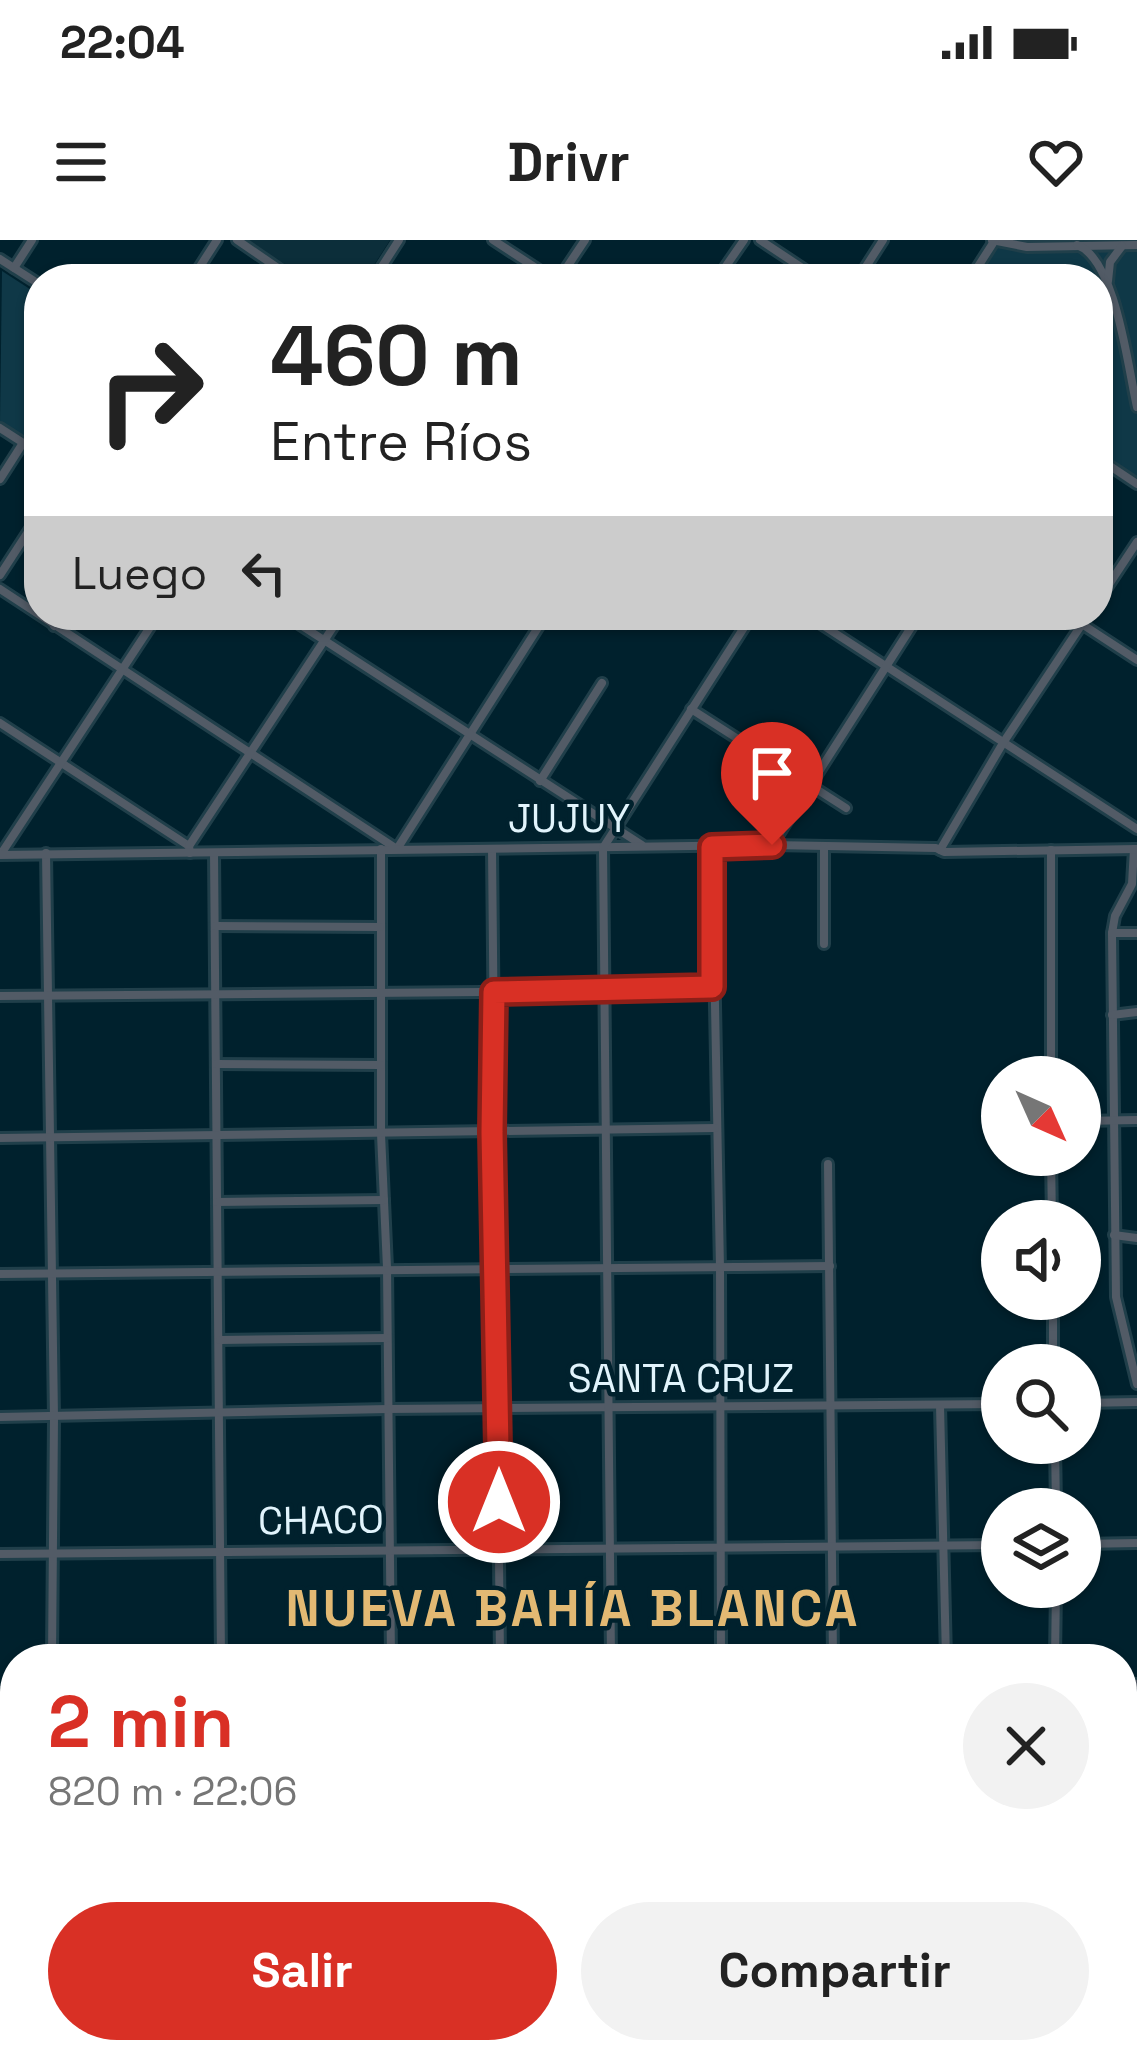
<!DOCTYPE html>
<html lang="es">
<head>
<meta charset="utf-8">
<style>
	body { margin:0; font-family:"Space Grotesk",sans-serif; background:#f2f2f2; color:#222; height:100vh; display:flex; flex-direction:column; font-size:45px; white-space:nowrap }
	* { box-sizing:border-box; margin:0 }
	p { font-size:39px; color:#767676 }
	.icon { flex:none; width:66px; height:66px; fill:none; stroke:currentColor; stroke-width:2; stroke-linecap:round; stroke-linejoin:round }
	.map { position:relative; flex:1; overflow:hidden }
	.drawer { position:absolute; left:0px; top:1404px; width:1137px; height:420px; display:flex; flex-direction:column; background:#fff; border-radius:48px 48px 0 0; box-shadow:0 3px 9px #0004 }
	.drawer>* { flex:none }
	.banner { position:absolute; left:24px; top:24px; width:1089px; height:366px; border-radius:48px; box-shadow:0 3px 9px #0004; background:#fff; color:#222; overflow:hidden }
	.needle { width:78px; rotate:135deg }
	.fabs { position:absolute; left:981px; top:816px; display:grid; gap:24px }
	.fabs a { display:grid; place-items:center; width:120px; height:120px; border-radius:50%; background:#fff; box-shadow:0 3px 9px #0004; font-size:60px }
	.pin { position:absolute; display:grid; place-items:center; width:102px; height:102px; color:#fff; margin:-123px -51px; border-radius:50% 50% 50% 0; rotate:-45deg; box-shadow:0 0 12px #0007 }
	.pin .icon { rotate:45deg }
	.me { position:absolute; width:132px; margin:-66px; rotate:0deg; stroke-linejoin:round; filter:drop-shadow(0 0 9px #0008) }
	.turn { display:flex; align-items:center; gap:42px; height:252px; padding:0 48px; font-size:54px }
	.turn .icon { width:156px; height:156px; stroke-width:2.5 }
	.turn b { display:block; font-size:84px; line-height:102px }
	.then { display:flex; align-items:center; height:114px; padding:0 48px; background:#0003; gap:24px; font-size:45px }
	.round { display:grid; place-items:center; flex:none; width:126px; height:126px; border-radius:63px; background:#f2f2f2 }
	.overview { display:flex; align-items:center; justify-content:space-between; height:204px; padding:0 48px }
	h1 { font-size:72px; font-weight:700; line-height:90px; color:#d93025 }
	.action { display:flex; gap:24px; margin-top:auto; padding:24px 48px }
	.action a { flex:1; height:138px; border-radius:72px; background:#d93025; color:#fff; font-size:48px; font-weight:700; line-height:138px; text-align:center }
	.action a+a { background:#f2f2f2; color:#222 }
	.status { display:flex; justify-content:space-between; align-items:center; height:84px; padding:0 60px; background:#fff; direction:ltr }
	.status svg { height:33px; fill:currentColor }
	header { display:flex; justify-content:space-between; align-items:center; height:156px; padding:0 48px; background:#fff; font-size:54px; font-weight:700 }
	.map>svg:first-child { display:block }
</style>
</head>
<body>
<div class="status"><b>22:04</b><svg viewBox="0 0 49 12"><path d="M0 12V9h3v3zM5 12V6h3v6zM10 12V3h3v9zM15 12V0h3v12zM26 1h20v11H26zM47 4h2v5h-2z"/></svg></div>
<header><svg class="icon" aria-label="menu" viewBox="0 0 24 24"><path d="M4 6h16M4 12h16M4 18h16"/></svg>Drivr<svg class="icon" aria-label="heart" viewBox="0 0 24 24"><path d="M12 20l-8-8c-3-5 5-10 8-4 3-6 11-1 8 4z"/></svg></header>
<div class="map">
<svg width="1137" height="1824" viewBox="0 0 1137 1824">
	<rect width="100%" height="100%" fill="#00212d"/>
	<!-- built -->
	<polygon fill="#0c2e3a" points="247,0 390,0 365,39 308,39"/>
	<!-- green -->
	<g fill="#0f3847">
		<polygon points="995,0 1137,0 1137,239 1098,213 1098,39 972,39"/>
		<polygon points="2,31 39,55 39,208 0,183"/>
	</g>
	<g fill="none" stroke-linecap="round" stroke-linejoin="round">
		<defs>
			<g id="minor">
				<polyline points="237,0 294,39"/>
				<polyline points="493,0 553,39"/>
				<polyline points="760,0 819,39"/>
				<polyline points="992,0 1027,7 1137,5"/>
				<path d="M 1077,5 C 1116,19 1128,129 1137,167"/>
				<polyline points="0,19 39,44"/>
				<polyline points="14,28 32,0"/>
				<polyline points="192,39 217,0"/>
				<polyline points="374,39 399,0"/>
				<polyline points="559,39 585,0"/>
				<polyline points="717,39 744,0"/>
				<polyline points="858,39 883,0"/>
				<polyline points="970,39 995,0"/>
				<polyline points="1108,41 1110,22 1122,6"/>
				<polyline points="0,188 39,213"/>
				<polyline points="1098,218 1137,244"/>
				<polyline points="0,239 23,203"/>
				<polyline points="0,335 39,275"/>
				<polyline points="0,349 397,609 546,375"/>
				<polyline points="1098,361 1137,302"/>
				<polyline points="285,375 642,605"/>
				<polyline points="807,375 1137,589"/>
				<polyline points="1068,375 1137,420"/>
				<polyline points="54,386 61,375"/>
				<polyline points="691,469 846,568"/>
				<polyline points="0,483 189,606"/>
				<polyline points="540,541 602,443"/>
				<polyline points="772,605 919,375"/>
				<polyline points="712,607 720,1028 721,1419"/>
				<polyline points="381,609 381,894 387,1028 391,1419"/>
				<polyline points="492,609 500,1419"/>
				<polyline points="1134,609 1132,644 1115,676 1112,693 1116,1057 1137,1144"/>
				<polyline points="940,610 1003,503 1088,375"/>
				<polyline points="1051,610 1051,837"/>
				<polyline points="46,613 54,1178 52,1419"/>
				<polyline points="190,613 189,606 341,375"/>
				<polyline points="214,613 221,1419"/>
				<polyline points="1,614 158,375"/>
				<polyline points="0,615 772,605 936,608 944,612 1137,609"/>
				<polyline points="215,686 380,687"/>
				<polyline points="1112,693 1137,693"/>
				<polyline points="824,704 824,606"/>
				<polyline points="0,756 603,751 712,747"/>
				<polyline points="1112,775 1137,772"/>
				<polyline points="216,824 381,825"/>
				<polyline points="1080,881 1137,880"/>
				<polyline points="0,898 715,888"/>
				<polyline points="1051,915 1052,981"/>
				<polyline points="828,924 833,1419"/>
				<polyline points="217,962 384,960"/>
				<polyline points="1114,995 1137,998"/>
				<polyline points="0,1034 830,1026"/>
				<polyline points="1053,1059 1053,1125"/>
				<polyline points="220,1100 387,1098"/>
				<polyline points="1080,1163 1137,1162"/>
				<polyline points="940,1165 946,1419"/>
				<polyline points="0,1177 388,1169 1002,1164"/>
				<polyline points="1055,1203 1056,1269"/>
				<polyline points="1080,1304 1137,1303"/>
				<polyline points="0,1314 1002,1305"/>
				<polyline points="611,1419 603,608 752,375"/>
				<polyline points="1055,1419 1056,1347"/>
				<polyline points="1122,1444 1137,1444"/>
				<polyline points="0,1453 15,1452"/>
				<polyline points="1122,1583 1137,1582"/>
				<polyline points="0,1596 15,1596"/>
				<polyline points="1122,1723 1137,1723"/>
				<polyline points="310,1809 310,1824"/>
				<polyline points="394,1809 394,1824"/>
				<polyline points="612,1809 613,1824"/>
				<polyline points="1061,1809 1062,1824"/>
				<polyline points="230,1824 230,1809"/>
				<polyline points="477,1824 477,1809"/>
			</g>
		</defs>
		<!-- minor casing -->
		<use href="#minor" stroke="#203f4a" stroke-width="14"/>
		<!-- minor -->
		<use href="#minor" stroke="#525b66" stroke-width="8"/>
	</g>
	<g fill="none" stroke-linecap="round" stroke-linejoin="round">
		<defs>
			<polyline id="route" points="499,1262 492,892 494,752 712,747 712,607 772,605"/>
		</defs>
		<!-- route casing -->
		<use href="#route" stroke="#8d1f18" stroke-width="30"/>
		<!-- route -->
		<use href="#route" stroke="#d93025" stroke-width="21"/>
	</g>
	<g text-anchor="middle" dominant-baseline="central" stroke-width="9" stroke-linejoin="round" paint-order="stroke">
		<!-- street labels -->
		<g font-size="39" fill="#e1f4fc" stroke="#00212d">
			<text x="569" y="578">JUJUY</text>
			<text x="681" y="1138">SANTA CRUZ</text>
			<text transform="translate(321 1280) rotate(-1)">CHACO</text>
		</g>
		<!-- district labels -->
		<g font-size="51" font-weight="bold" letter-spacing="3" fill="#e2b973" stroke="#00212d">
			<text x="573" y="1368">NUEVA BAHÍA BLANCA</text>
		</g>
	</g>
</svg>
<div class="fabs">
<a><svg class="needle" viewBox="-14 -14 28 28"><path d="M0-13l5 13h-10z" fill="#e53935"/><path d="M0 13l5-13h-10z" fill="#767676"/></svg></a>
<a><svg class="icon" aria-label="sound" viewBox="0 0 24 24"><path d="M4 9h4l5-4v14l-5-4H4zM17 9q2 3 0 6"/></svg></a>
<a><svg class="icon" aria-label="search" viewBox="0 0 24 24"><circle cx="10" cy="10" r="6"/><path d="M15 15l6 6"/></svg></a>
<a><svg class="icon" aria-label="layers" viewBox="0 0 24 24"><path d="M12 4l9 5-9 5-9-5zM3 14l9 5 9-5"/></svg></a>
</div>
<div class="pin" style="left:772px;top:605px;background:#d93025"><svg class="icon" aria-label="arrive" viewBox="0 0 24 24"><path d="M6 21V4h12l-3 4 3 4H6"/></svg></div>
<svg class="me" style="left:499px;top:1262px" viewBox="-20 -20 40 40"><circle r="17" fill="#d93025" stroke="#fff" stroke-width="3"/><path d="M0-11L8 9 0 5-8 9z" fill="#fff"/></svg>
<div class="banner">
<div class="turn"><svg class="icon" aria-label="right" viewBox="0 0 24 24"><path d="M7 20v-9h11M14 6l5 5-5 5"/></svg><div><b>460 m</b>Entre Ríos</div></div>
<div class="then">Luego<svg class="icon" aria-label="left" viewBox="0 0 24 24"><path d="M17 20v-9H6M10 6l-5 5 5 5"/></svg></div>
</div>
<section class="drawer">
<div class="overview"><div><h1>2 min</h1><p>820 m · 22:06</p></div><a class="round"><svg class="icon" aria-label="close" viewBox="0 0 24 24"><path d="M6 6l12 12M18 6L6 18"/></svg></a></div>
<div class="action"><a>Salir</a><a>Compartir</a></div>
</section>
</div>
</body>
</html>
